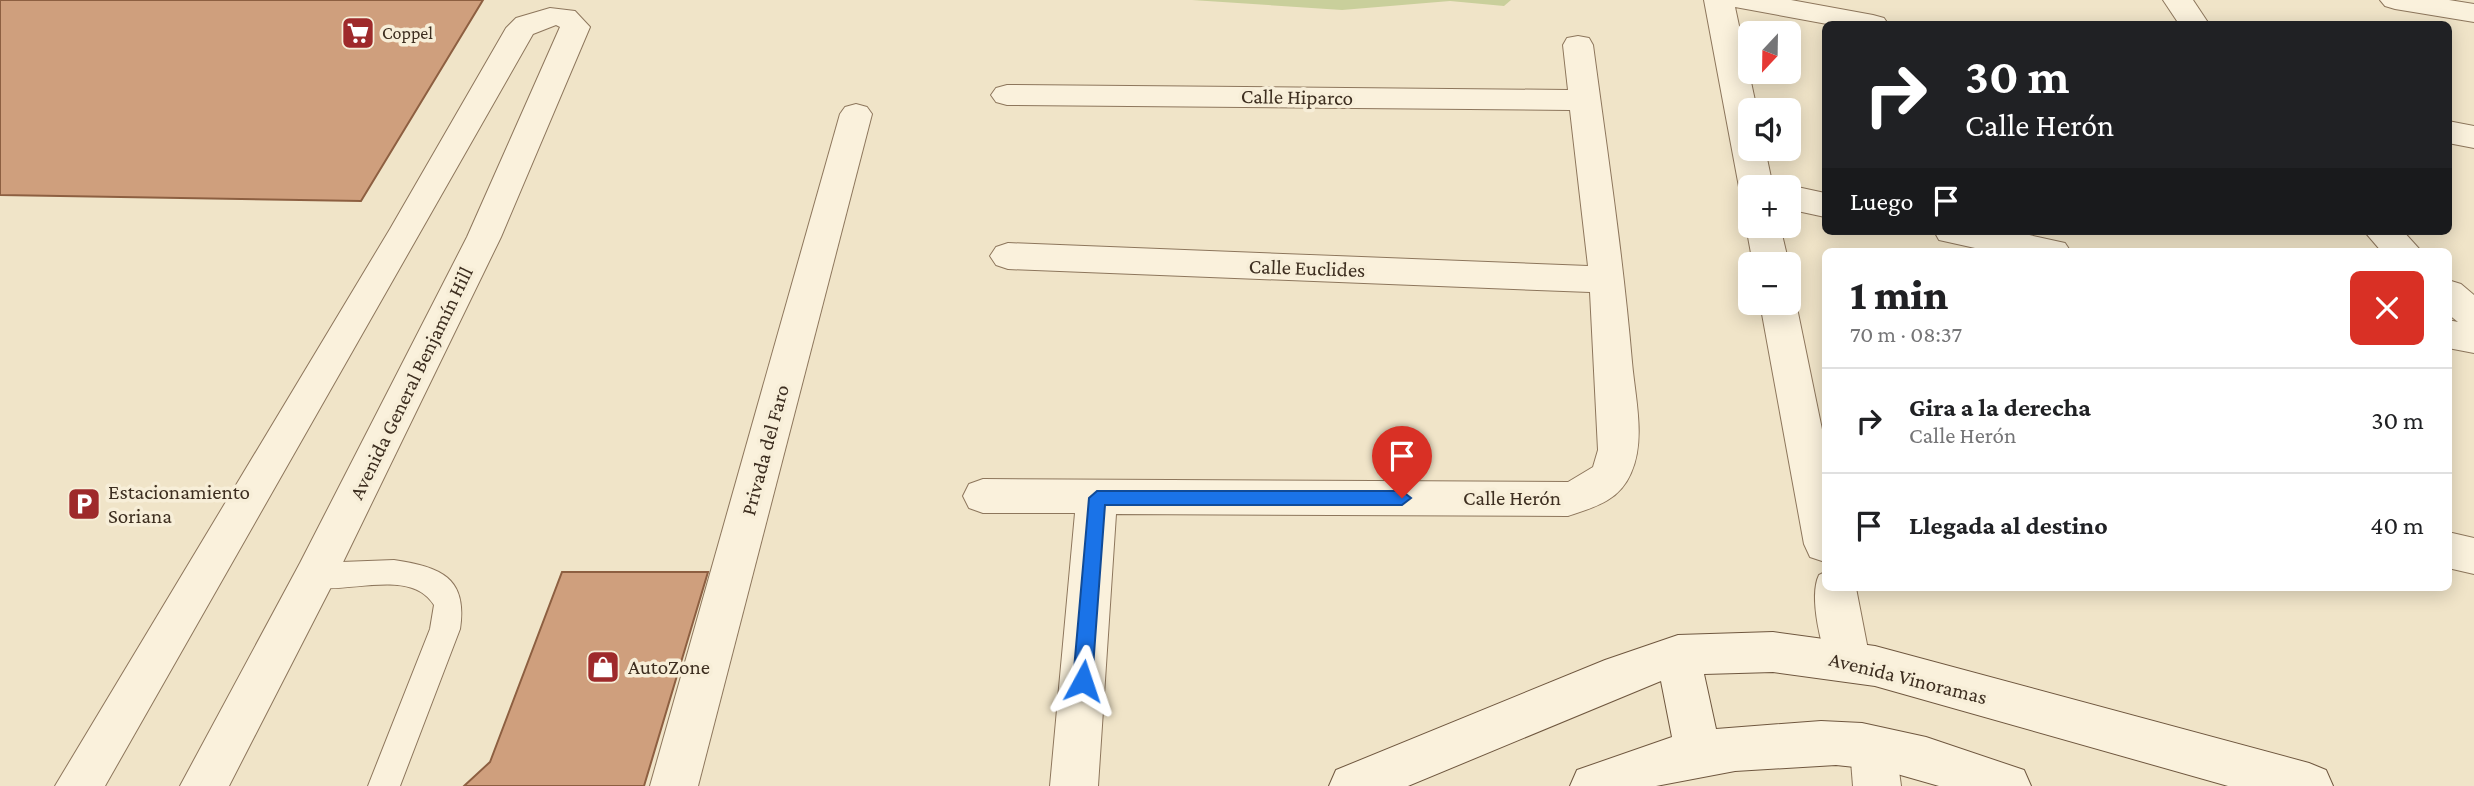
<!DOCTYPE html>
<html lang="es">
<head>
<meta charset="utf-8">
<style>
	body { margin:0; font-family:"Crimson Pro",serif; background:#f2f2f2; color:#202124; height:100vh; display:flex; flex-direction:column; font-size:26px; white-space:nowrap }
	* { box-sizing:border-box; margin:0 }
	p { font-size:23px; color:#757577 }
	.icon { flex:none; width:38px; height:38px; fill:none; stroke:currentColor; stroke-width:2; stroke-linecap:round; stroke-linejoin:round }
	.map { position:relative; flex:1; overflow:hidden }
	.panel { position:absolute; left:1822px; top:248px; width:630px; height:343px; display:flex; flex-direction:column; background:#fff; border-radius:10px; box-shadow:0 4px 18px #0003 }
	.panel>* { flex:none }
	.banner { position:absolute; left:1822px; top:21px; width:630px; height:214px; border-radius:10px; box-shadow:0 4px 18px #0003; background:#202124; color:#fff; overflow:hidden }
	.needle { width:46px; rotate:202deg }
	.controls { position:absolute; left:1738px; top:21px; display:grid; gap:14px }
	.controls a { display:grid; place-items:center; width:63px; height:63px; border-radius:10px; background:#fff; box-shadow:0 4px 18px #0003; font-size:35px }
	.pin { position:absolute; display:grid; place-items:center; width:60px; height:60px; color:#fff; margin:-72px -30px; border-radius:50% 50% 50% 0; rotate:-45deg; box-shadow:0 0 7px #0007 }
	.pin .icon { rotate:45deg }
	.me { position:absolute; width:77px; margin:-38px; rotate:5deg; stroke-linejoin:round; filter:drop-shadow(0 0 5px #0008) }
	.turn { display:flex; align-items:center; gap:24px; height:147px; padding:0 28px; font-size:32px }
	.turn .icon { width:91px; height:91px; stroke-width:2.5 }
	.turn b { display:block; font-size:49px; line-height:60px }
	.then { display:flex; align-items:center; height:66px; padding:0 28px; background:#0003; gap:14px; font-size:26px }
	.round { display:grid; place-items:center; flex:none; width:74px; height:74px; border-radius:10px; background:#f2f2f2 }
	.headline { display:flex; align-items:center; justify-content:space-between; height:119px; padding:0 28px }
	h1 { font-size:42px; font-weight:800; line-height:52px }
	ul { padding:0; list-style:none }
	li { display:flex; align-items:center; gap:21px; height:105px; padding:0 28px; border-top:2px solid #e0e0e0 }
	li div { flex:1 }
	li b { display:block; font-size:26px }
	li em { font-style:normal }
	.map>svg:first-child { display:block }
</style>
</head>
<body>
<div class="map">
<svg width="2474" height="786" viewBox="0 0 2474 786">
	<rect width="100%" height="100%" fill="#f0e4c8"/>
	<!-- green -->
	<polygon fill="#c9cf9b" points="1192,0 1511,0 1504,6 1450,1 1342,10"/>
	<!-- building -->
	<g fill="#cf9f7d" stroke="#8d5f41" stroke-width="2">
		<polygon points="0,0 483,0 361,201 0,195"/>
		<polygon points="562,572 708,572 644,786 464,786 490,762"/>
	</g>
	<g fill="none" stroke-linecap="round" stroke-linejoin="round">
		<defs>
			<path id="lane" d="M 394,560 C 440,567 468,577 460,629 L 400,786 L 368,786 L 430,629 L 434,605 C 409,565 341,598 305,585 L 300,576 L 305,567 L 315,563 Z"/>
			<g id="street">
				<polygon points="1704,0 1791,0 1873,15 1884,18 1888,24 1827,24 1735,7 1757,110 1750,110 1750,149 1765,149 1773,187 1750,187 1750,197 1744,195 1739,187"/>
				<polygon points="2163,0 2193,0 2209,24 2179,24"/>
				<polygon points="2380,0 2449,0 2474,4 2474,22 2395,9 2385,6"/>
				<polygon points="550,8 575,11 590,27 501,237 330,589 229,786 180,786 300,563 467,237 560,27 556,25 533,34 105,786 55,786 390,229 506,28 516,18"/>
				<path d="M 1578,36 L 1589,38 L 1593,45 C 1607,150 1623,256 1632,362 C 1635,397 1646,440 1631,473 C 1619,501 1595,507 1568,516 L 1116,514 L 1098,786 L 1050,786 L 1075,513 L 983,513 L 969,508 L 963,496 L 969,484 L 983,479 L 1568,482 L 1593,467 L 1598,450 L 1590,292 L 1008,269 L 996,265 L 990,256 L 996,247 L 1008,243 L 1588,266 L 1570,110 L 1007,105 L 996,102 L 991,95 L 996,88 L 1007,85 L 1568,90 L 1563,45 L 1567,38 Z"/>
				<polygon points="856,104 867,107 872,114 698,786 650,786 840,114 845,107"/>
				<polygon points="2448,121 2474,126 2474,148 2448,143"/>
				<polygon points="1788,185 1825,193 1825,217 1788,209 1788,187 1781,187"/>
				<polygon points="1750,219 1750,226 1780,226 1789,264 1753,264 1746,226"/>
				<polygon points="1934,231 2011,231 2065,243 2071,252 1993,252 1939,240"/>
				<polygon points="2364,231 2403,231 2422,252 2382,252"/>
				<polygon points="2448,280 2461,284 2474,295 2474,353 2448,348 2448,320 2458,322 2448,314"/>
				<polygon points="1788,293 1796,303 1825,444 1825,562 1810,557 1804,544 1760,303 1788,303"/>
				<polygon points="2448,532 2474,538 2474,574 2448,568"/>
				<path d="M 1825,572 L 1825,588 L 1856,588 L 1870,660 L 1864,674 L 1848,680 L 1832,674 C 1822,651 1808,597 1819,575 Z"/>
				<polygon points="1873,726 1890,732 1896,748 1901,786 1853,786 1850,748 1856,732"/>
			</g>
			<polygon id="secondary" points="1773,632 1875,646 2309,763 2326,770 2333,786 2228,786 1875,686 1773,672 1704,674 1716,729 1821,721 1862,723 1926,737 2024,770 2031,786 1939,786 1883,770 1836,765 1735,771 1656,786 1570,786 1577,770 1672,737 1661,681 1408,786 1329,786 1336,770 1605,660 1678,635"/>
		</defs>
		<!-- lane casing -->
		<use href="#lane" stroke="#8d765c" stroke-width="2"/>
		<!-- street casing -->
		<use href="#street" stroke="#8d765c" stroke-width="2"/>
		<!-- secondary casing -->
		<use href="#secondary" stroke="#6f573f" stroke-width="2"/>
		<!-- lane -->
		<use href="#lane" fill="#faf1dc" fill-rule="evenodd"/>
		<!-- street -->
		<use href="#street" fill="#faf1dc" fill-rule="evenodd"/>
		<!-- secondary -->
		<use href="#secondary" fill="#faf1dc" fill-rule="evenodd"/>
	</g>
	<!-- route -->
	<polygon fill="#1a73e8" stroke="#114b97" stroke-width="2" points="1097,491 1402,491 1411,498 1402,505 1105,505 1092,681 1089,687 1083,690 1076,687 1073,681 1089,498"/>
	<!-- icons -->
	<defs>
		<symbol id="supermarket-square" viewBox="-11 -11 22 22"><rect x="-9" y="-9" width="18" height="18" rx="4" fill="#9e2a2b" stroke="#f7eed8"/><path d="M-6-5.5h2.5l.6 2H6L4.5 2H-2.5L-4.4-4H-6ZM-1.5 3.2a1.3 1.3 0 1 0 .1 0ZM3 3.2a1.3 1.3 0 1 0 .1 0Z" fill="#fff"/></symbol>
		<symbol id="parking-square" viewBox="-11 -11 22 22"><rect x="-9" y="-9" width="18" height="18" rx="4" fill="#9e2a2b" stroke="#f7eed8"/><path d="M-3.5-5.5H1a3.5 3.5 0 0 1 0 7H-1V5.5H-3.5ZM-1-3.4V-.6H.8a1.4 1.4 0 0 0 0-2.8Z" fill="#fff"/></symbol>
		<symbol id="shop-square" viewBox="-11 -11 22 22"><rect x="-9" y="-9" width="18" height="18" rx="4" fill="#9e2a2b" stroke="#f7eed8"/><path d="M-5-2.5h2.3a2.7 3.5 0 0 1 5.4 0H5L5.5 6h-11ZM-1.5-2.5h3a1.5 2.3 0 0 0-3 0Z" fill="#fff"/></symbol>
	</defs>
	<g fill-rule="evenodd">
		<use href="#supermarket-square" x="339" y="14" width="38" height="38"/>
		<use href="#parking-square" x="65" y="485" width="38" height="38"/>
		<use href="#shop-square" x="584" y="648" width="38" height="38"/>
	</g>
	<g text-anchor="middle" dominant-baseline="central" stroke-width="7" stroke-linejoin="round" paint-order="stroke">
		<!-- far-poi labels -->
		<g font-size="18" fill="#3d2e20" stroke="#f7eed8" text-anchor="start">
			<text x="382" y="33">Coppel</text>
		</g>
		<!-- street labels -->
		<g font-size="21" fill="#3d2e20" stroke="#f7eed8">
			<text transform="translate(1297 97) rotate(1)">Calle Hiparco</text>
			<text transform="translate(1307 268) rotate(2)">Calle Euclides</text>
			<text transform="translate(411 383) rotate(-64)">Avenida General Benjamín Hill</text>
			<text transform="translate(765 450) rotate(-75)">Privada del Faro</text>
			<text x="1512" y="498">Calle Herón</text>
			<text transform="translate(1908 678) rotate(14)">Avenida Vinoramas</text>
		</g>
		<!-- poi labels -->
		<g font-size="21" fill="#3d2e20" stroke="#f7eed8" text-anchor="start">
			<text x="108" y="492">Estacionamiento<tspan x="108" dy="24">Soriana</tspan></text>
			<text x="628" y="667">AutoZone</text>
		</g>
	</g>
</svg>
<div class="controls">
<a><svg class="needle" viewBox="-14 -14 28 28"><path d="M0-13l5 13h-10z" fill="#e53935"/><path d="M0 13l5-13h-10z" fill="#757577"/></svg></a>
<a><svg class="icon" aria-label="sound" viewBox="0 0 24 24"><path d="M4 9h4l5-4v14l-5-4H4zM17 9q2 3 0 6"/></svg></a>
<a>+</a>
<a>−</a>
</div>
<div class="pin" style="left:1402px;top:498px;background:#d93025"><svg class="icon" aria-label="arrive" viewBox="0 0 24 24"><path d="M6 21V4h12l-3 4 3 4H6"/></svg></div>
<svg class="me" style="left:1083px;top:681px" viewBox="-20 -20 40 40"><path d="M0-17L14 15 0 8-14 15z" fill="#1a73e8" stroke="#fff" stroke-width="4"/></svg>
<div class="banner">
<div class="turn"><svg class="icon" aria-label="right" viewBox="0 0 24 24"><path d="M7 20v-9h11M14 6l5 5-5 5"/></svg><div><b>30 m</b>Calle Herón</div></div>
<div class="then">Luego<svg class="icon" aria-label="arrive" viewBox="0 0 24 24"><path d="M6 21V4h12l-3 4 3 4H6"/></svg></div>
</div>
<section class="panel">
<div class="headline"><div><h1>1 min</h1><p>70 m · 08:37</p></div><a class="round" style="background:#d93025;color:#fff"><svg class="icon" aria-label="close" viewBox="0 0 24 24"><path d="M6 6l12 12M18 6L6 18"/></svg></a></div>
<ul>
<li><svg class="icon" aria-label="right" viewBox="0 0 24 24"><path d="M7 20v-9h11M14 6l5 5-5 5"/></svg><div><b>Gira a la derecha</b><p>Calle Herón</p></div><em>30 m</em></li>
<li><svg class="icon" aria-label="arrive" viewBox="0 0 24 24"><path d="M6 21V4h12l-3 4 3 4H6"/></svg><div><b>Llegada al destino</b></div><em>40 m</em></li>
</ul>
</section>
</div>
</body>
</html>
